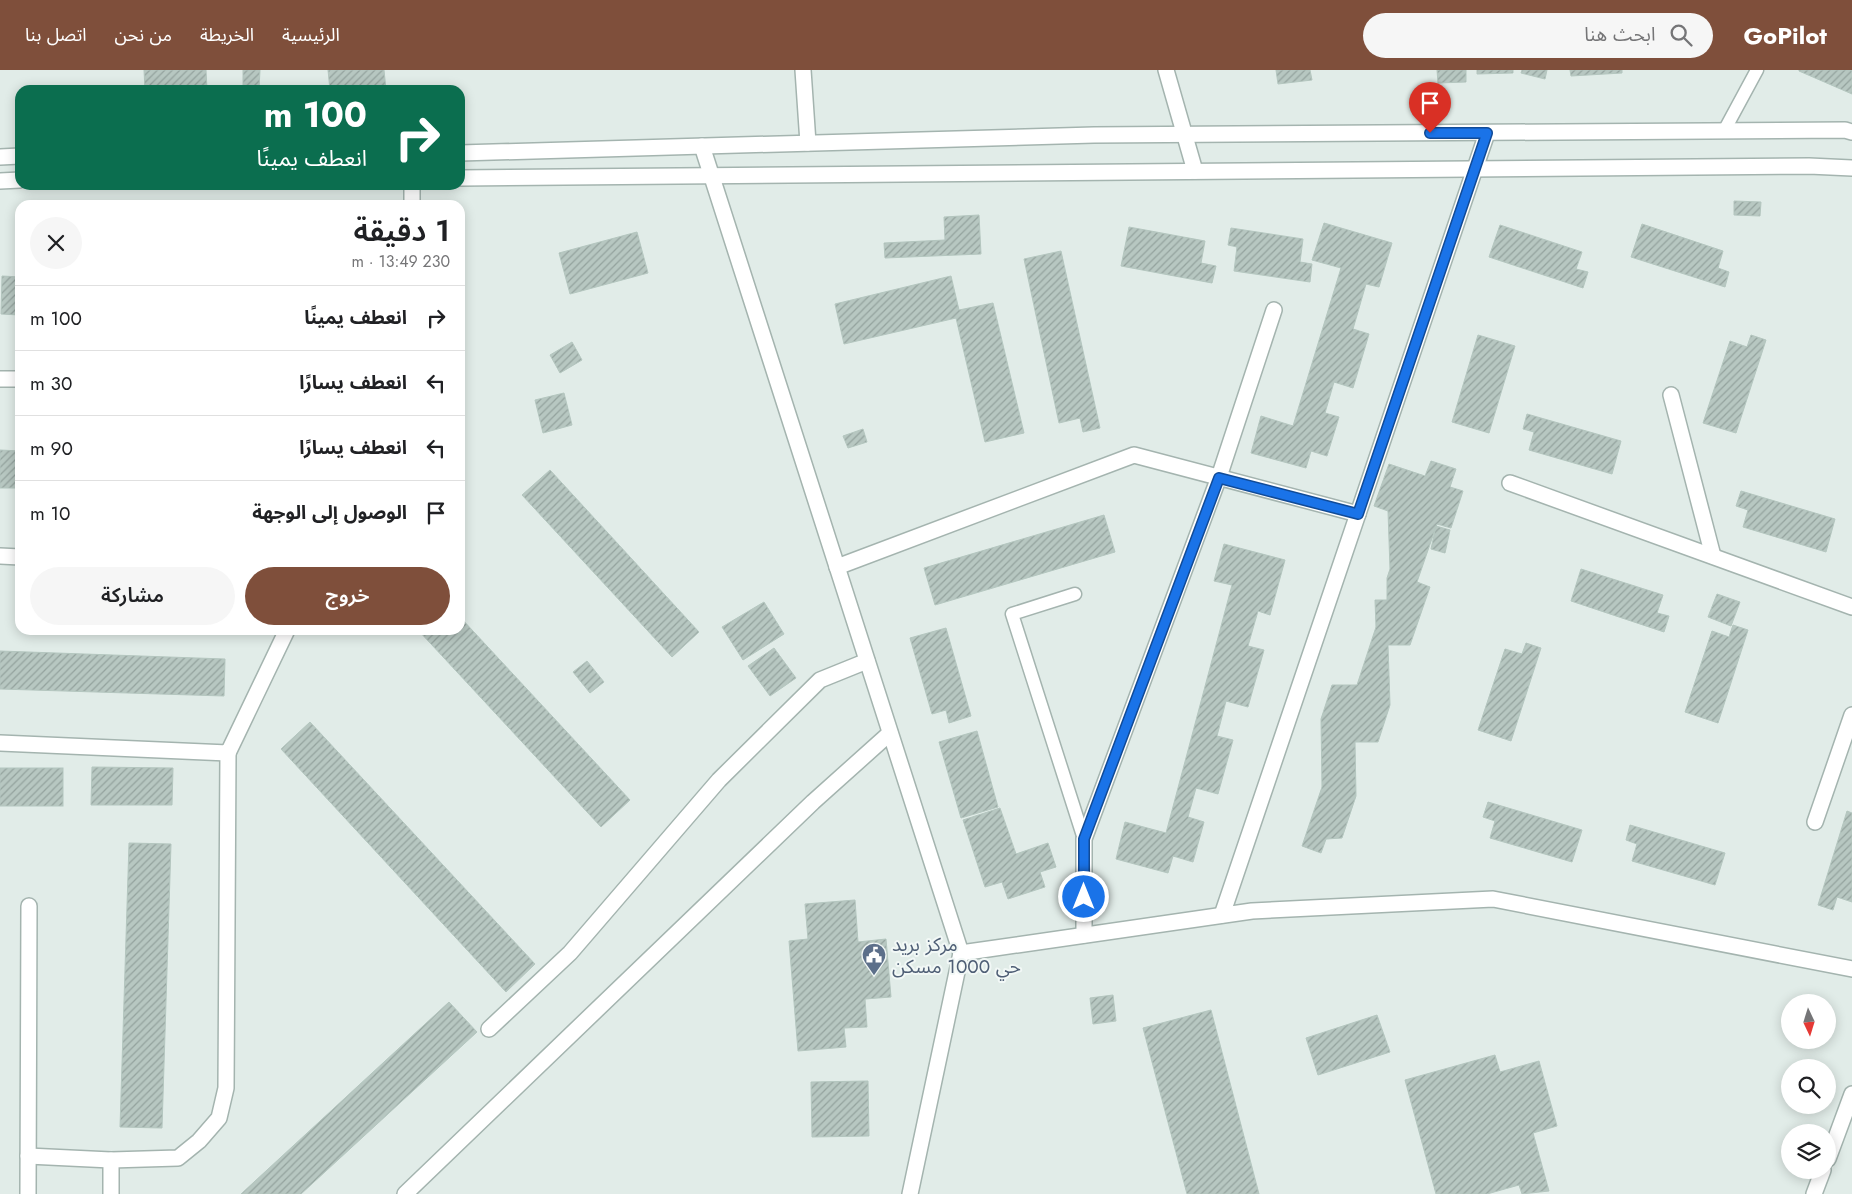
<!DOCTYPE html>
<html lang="ar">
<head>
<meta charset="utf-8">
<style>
	body { margin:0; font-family:Jost,"Noto Sans Arabic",sans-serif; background:#f6f6f6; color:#202124; direction:rtl; height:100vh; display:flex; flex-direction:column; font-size:19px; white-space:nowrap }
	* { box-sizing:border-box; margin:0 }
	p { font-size:16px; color:#757577 }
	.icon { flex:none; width:28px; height:28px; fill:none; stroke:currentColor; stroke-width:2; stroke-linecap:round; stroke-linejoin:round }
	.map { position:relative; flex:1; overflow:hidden; direction:ltr }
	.panel { position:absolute; left:15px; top:130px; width:450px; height:435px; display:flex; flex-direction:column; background:#fff; border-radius:15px; box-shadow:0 2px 12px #0003; direction:rtl }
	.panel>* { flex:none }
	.top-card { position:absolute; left:15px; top:15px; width:450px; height:105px; border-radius:15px; box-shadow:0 2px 12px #0003; direction:rtl; background:#0b6e4f; color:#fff; overflow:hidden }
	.needle { width:32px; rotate:176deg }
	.tools { position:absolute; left:1781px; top:924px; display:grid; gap:10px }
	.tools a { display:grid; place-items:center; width:55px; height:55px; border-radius:50%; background:#fff; box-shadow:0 2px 12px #0003; font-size:25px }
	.pin { position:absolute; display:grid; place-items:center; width:42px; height:42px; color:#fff; margin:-51px -21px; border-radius:50% 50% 50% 0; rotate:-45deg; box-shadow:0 0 5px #0007 }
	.pin .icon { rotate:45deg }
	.me { position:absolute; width:55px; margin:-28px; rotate:0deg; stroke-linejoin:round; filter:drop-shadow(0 0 4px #0008) }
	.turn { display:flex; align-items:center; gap:18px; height:105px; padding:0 15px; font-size:22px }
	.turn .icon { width:65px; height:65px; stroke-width:2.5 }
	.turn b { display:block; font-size:35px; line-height:42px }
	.round { display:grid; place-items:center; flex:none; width:52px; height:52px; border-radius:26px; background:#f6f6f6 }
	.headline { display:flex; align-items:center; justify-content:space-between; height:85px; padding:0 15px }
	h1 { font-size:30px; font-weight:600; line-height:38px }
	.button { display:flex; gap:10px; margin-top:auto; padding:10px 15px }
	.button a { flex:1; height:58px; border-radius:30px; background:#7f4f3b; color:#fff; font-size:20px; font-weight:600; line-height:58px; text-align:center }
	.button a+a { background:#f6f6f6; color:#202124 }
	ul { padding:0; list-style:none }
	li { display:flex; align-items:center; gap:15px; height:65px; padding:0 15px; border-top:1px solid #e0e0e0 }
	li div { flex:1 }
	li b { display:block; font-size:19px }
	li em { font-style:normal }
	header { display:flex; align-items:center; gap:30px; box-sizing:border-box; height:70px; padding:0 25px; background:#7f4f3b; color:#fff }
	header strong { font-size:24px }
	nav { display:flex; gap:28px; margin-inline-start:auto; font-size:18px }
	.search { width:350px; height:45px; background:#f6f6f6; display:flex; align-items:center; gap:12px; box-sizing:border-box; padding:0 18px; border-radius:28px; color:#757577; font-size:19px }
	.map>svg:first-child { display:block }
</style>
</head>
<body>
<header>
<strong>GoPilot</strong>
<div class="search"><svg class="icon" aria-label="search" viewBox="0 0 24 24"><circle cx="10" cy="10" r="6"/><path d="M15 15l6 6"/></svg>ابحث هنا</div>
<nav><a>الرئيسية</a><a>الخريطة</a><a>من نحن</a><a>اتصل بنا</a></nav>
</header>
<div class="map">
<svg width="1852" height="1124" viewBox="0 0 1852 1124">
	<defs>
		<pattern id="building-hatch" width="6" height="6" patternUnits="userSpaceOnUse" patternTransform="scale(1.25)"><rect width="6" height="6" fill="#b7c7c1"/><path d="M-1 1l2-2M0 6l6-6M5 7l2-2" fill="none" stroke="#94a39e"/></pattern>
	</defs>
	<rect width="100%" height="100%" fill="#e1ece8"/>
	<!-- building -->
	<g fill="url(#building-hatch)" stroke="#b4c6bf">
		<polygon points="144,0 206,0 207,20 145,20"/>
		<polygon points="243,0 260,0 259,19 243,18"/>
		<polygon points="328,0 384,0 386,20 330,20"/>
		<polygon points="1276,0 1310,0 1312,10 1278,14"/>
		<polygon points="1437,0 1466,0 1466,12 1438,13"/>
		<polygon points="1477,0 1513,0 1513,3 1477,4"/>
		<polygon points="1522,0 1547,0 1545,9 1521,3"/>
		<polygon points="1570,0 1622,0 1622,3 1571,6"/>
		<polygon points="1799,0 1852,0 1852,24 1799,1"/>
		<polygon points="1734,131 1761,132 1760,146 1734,145"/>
		<polygon points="979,145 981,184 885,188 884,173 945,170 944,147"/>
		<polygon points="1324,153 1392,173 1379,217 1366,214 1353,259 1369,264 1353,318 1334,312 1325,343 1339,347 1327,386 1311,381 1306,398 1251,383 1261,346 1293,356 1341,198 1312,190"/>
		<polygon points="1642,154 1723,181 1718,198 1729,202 1725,217 1631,187"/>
		<polygon points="1500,155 1582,182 1576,199 1588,202 1583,218 1489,187"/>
		<polygon points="1129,157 1205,171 1201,193 1216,196 1212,213 1121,196"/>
		<polygon points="1231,158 1303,169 1300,192 1312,194 1310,212 1234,201 1237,177 1228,175"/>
		<polygon points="637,162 648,203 570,224 559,183"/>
		<polygon points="1061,181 1100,358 1083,362 1080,348 1059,353 1024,189"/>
		<polygon points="2,206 20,207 20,245 1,244"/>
		<polygon points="951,206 959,240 993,233 1024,363 985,372 956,248 844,274 835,234"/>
		<polygon points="1478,265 1515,276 1489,363 1452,352"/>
		<polygon points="1751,265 1766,270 1736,363 1703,353 1730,271 1747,277"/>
		<polygon points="572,272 582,290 560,303 550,285"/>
		<polygon points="564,323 572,355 543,363 535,330"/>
		<polygon points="1527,344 1621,371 1612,404 1529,380 1534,362 1523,359"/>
		<polygon points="863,359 867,372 848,378 843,366"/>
		<polygon points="0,380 20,381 20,418 0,418"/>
		<polygon points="1431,391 1456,399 1450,417 1463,421 1451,458 1437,454 1417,512 1430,517 1410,575 1388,575 1390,635 1378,672 1355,672 1356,726 1342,768 1326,769 1321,783 1302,776 1322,717 1321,649 1332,615 1357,615 1376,557 1375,530 1387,530 1387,508 1390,499 1388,441 1374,436 1389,394 1425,406"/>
		<polygon points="550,400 699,562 672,587 522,425"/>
		<polygon points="1741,421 1835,449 1826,482 1743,457 1748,440 1736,436"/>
		<polygon points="1104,445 1115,482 935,535 924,498"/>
		<polygon points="1436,456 1450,460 1445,483 1431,479"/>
		<polygon points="1224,474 1285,490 1270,545 1258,541 1248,576 1264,580 1248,637 1226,631 1217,666 1233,670 1218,724 1196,718 1188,747 1204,752 1193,792 1173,786 1168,803 1116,789 1125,752 1166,763 1232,515 1214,511"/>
		<polygon points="1581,499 1663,525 1657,543 1669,546 1664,562 1571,531"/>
		<polygon points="1717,524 1740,532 1731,556 1708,547"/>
		<polygon points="764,532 784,564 743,590 722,557"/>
		<polygon points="460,547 630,730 601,757 418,560 460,560"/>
		<polygon points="1733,555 1748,560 1718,653 1685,642 1712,561 1729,567"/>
		<polygon points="946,558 971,646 949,653 946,640 932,644 910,568"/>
		<polygon points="1526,573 1541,578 1511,671 1478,660 1505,579 1522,584"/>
		<polygon points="774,578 796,608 770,626 748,596"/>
		<polygon points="0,581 225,589 224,626 0,619"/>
		<polygon points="587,591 604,612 590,623 573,602"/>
		<polygon points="310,652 535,894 506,922 281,679"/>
		<polygon points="977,661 998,737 961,748 939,672"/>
		<polygon points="92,697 173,698 172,735 91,735"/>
		<rect x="0" y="698" width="63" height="38"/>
		<polygon points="1488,732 1582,760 1572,792 1490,768 1495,751 1483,747"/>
		<polygon points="1000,738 1016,784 1048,773 1056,797 1040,802 1045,817 1008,829 1002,812 985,817 963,750"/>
		<polygon points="1847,741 1852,743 1852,832 1837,827 1833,840 1818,835"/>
		<polygon points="1630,755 1725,783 1715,815 1632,791 1637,774 1626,770"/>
		<polygon points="129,773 171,774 162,1058 120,1057"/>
		<polygon points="855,830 858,872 886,869 891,927 865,929 867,957 844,958 846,977 798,981 789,871 808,869 805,834"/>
		<polygon points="1113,925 1116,951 1093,954 1090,928"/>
		<polygon points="449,932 477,962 301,1124 241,1124"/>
		<polygon points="1211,940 1259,1124 1187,1124 1143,958"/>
		<polygon points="1377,945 1390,982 1318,1005 1306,968"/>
		<polygon points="1495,985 1500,1002 1539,991 1557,1056 1533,1063 1549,1121 1522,1124 1519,1115 1487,1124 1436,1124 1405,1010"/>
		<polygon points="868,1011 869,1066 812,1067 811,1012"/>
	</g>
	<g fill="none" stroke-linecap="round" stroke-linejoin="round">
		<defs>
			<g id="service">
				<polyline points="1724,61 1757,0"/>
				<polyline points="1075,524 1012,544 1084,769"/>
			</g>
			<g id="minor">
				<polyline points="803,0 808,73"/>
				<polyline points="1166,0 1195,101"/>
				<polyline points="702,76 961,883"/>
				<polyline points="412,135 412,115"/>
				<polyline points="0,309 20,309"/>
				<polyline points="1671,325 1713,486"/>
				<polyline points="1510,413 1852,537"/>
				<polyline points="0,486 20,487"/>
				<polyline points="837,497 1134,385 1358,444"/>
				<polyline points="0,673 228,683 287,560"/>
				<polyline points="1815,752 1852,645"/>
				<polyline points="1222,845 1487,63"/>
				<polyline points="1084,865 1084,769 1219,407 1274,240"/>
				<polyline points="489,959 570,883 719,710 820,610 867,591"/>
				<polyline points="28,1086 111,1090 178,1088 199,1071 219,1048 226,1018 228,683"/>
				<polyline points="1828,1089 1852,1024"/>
				<polyline points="28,1124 29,836"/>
				<polyline points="111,1124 111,1090"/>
				<polyline points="405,1124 813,732 890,663"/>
				<polyline points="910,1124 961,883 1252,841 1493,829 1852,899"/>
				<polyline points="1814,1124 1823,1100"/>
			</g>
			<g id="tertiary">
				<polyline points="460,83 1094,65 1845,60 1852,62"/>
				<polyline points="0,87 20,86"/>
				<polyline points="460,108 1809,96 1852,98"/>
				<polyline points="0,111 20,110"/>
			</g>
		</defs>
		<!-- service casing -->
		<use href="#service" stroke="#a4b4af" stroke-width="15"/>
		<!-- minor casing -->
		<use href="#minor" stroke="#a4b4af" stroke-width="18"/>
		<!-- tertiary casing -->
		<use href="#tertiary" stroke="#a4b4af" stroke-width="18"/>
		<!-- service -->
		<use href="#service" stroke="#fff" stroke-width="12"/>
		<!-- minor -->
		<use href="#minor" stroke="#fff" stroke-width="15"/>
		<!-- tertiary -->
		<use href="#tertiary" stroke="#fff" stroke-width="15"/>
	</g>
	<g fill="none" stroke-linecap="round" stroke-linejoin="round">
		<defs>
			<polyline id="route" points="1084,827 1084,769 1219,408 1358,444 1487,63 1430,63"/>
		</defs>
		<!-- route casing -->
		<use href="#route" stroke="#114b97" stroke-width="12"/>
		<!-- route -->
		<use href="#route" stroke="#1a73e8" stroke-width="9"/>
	</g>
	<!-- icons -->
	<defs>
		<symbol id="civic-pin" viewBox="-11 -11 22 30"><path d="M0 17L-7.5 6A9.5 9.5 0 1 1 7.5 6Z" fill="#5c6f8a" stroke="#f2f8f6"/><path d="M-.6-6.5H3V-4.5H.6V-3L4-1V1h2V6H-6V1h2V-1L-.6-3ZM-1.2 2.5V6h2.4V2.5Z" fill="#fff"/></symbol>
	</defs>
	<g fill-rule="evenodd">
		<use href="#civic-pin" x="860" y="871" width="28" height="38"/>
	</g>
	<g text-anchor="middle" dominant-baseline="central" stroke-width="4" stroke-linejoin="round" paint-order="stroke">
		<!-- service labels -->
		<g font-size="19" fill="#4e5e75" stroke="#f2f8f6" text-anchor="start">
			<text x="892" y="874">مركز بريد<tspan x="892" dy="22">حي 1000 مسكن</tspan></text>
		</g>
	</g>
</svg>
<div class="tools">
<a><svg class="needle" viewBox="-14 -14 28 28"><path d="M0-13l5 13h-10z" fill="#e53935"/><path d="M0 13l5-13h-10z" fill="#757577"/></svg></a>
<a><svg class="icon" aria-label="search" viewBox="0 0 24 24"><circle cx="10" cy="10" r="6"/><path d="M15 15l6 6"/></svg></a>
<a><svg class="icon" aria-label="layers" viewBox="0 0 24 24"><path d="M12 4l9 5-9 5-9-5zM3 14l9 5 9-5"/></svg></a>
</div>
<div class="pin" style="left:1430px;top:63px;background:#d93025"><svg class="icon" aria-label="arrive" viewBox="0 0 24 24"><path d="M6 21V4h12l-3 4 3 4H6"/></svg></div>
<svg class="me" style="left:1084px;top:827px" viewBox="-20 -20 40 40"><circle r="17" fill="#1a73e8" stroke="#fff" stroke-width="3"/><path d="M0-11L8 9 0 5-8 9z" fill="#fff"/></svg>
<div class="top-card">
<div class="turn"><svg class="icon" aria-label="right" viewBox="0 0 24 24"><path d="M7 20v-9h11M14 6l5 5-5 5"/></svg><div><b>100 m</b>انعطف يمينًا</div></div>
</div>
<section class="panel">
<div class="headline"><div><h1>1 دقيقة</h1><p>230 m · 13:49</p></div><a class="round"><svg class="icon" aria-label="close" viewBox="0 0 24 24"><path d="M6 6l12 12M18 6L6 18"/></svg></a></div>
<ul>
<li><svg class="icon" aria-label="right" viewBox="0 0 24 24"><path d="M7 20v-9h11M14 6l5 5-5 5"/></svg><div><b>انعطف يمينًا</b></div><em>100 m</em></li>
<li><svg class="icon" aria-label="left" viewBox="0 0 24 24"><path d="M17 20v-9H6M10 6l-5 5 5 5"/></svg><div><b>انعطف يسارًا</b></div><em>30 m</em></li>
<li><svg class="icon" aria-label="left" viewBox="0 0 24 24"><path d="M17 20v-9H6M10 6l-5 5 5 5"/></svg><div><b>انعطف يسارًا</b></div><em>90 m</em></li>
<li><svg class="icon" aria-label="arrive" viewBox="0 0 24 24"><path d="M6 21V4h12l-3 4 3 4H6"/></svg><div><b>الوصول إلى الوجهة</b></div><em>10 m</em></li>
</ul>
<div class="button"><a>خروج</a><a>مشاركة</a></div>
</section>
</div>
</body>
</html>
